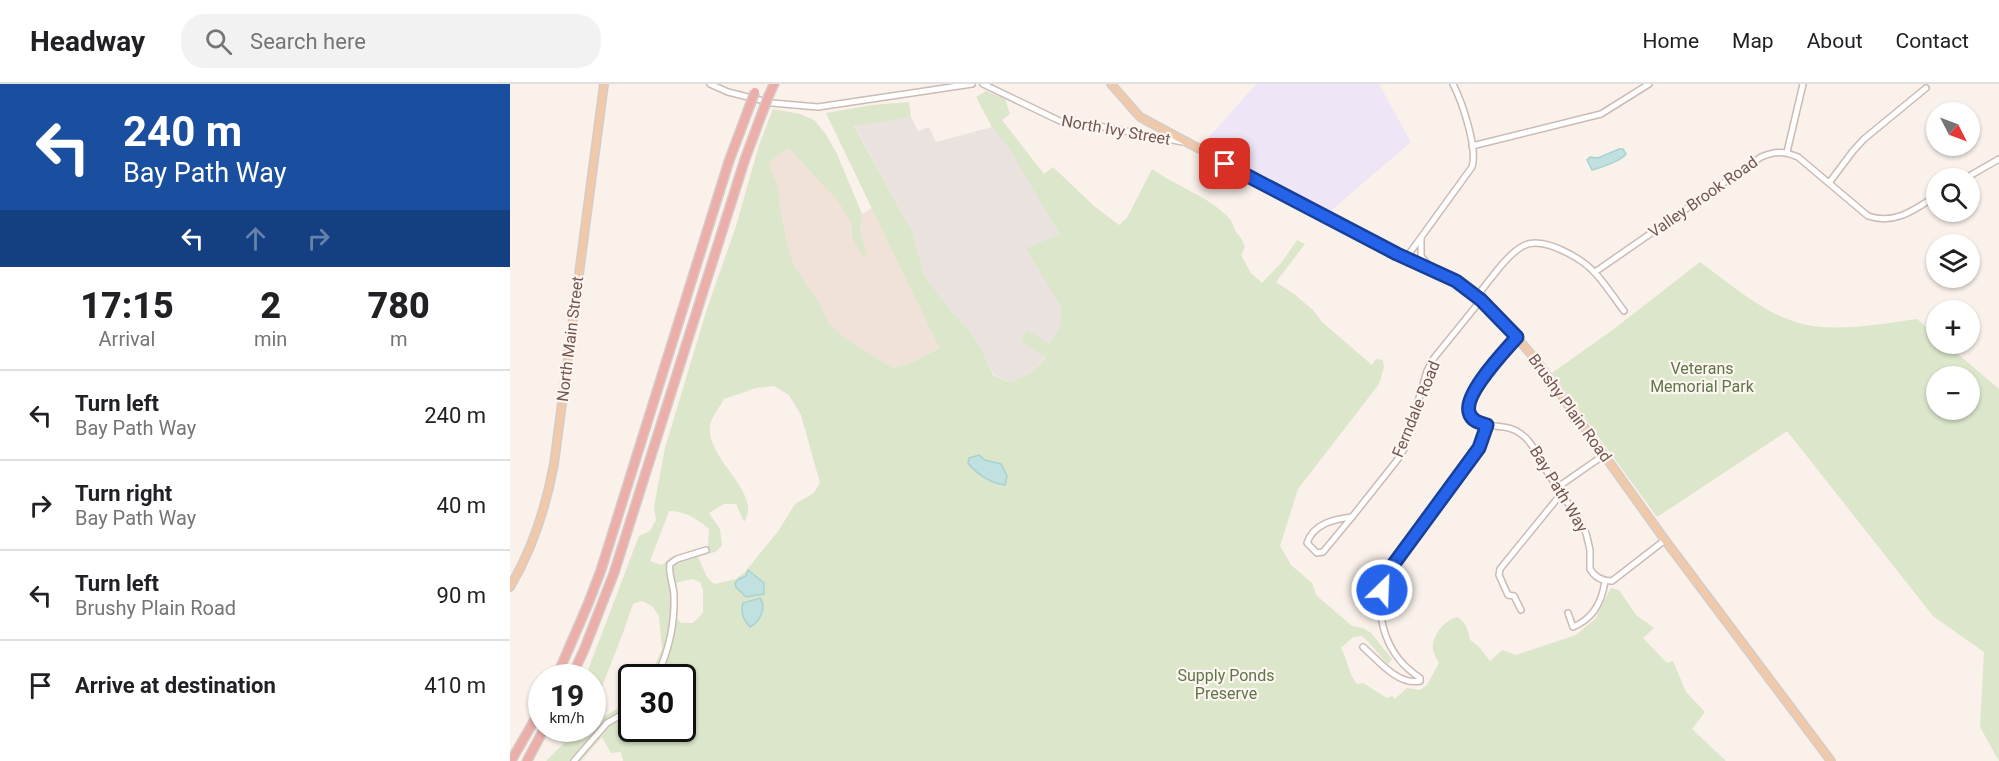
<!DOCTYPE html>
<html lang="en">
<head>
<meta charset="utf-8">
<style>
	body { margin:0; font-family:Roboto,sans-serif; background:#f2f2f2; color:#202124; height:100vh; display:flex; flex-direction:column; font-size:22px; white-space:nowrap }
	* { box-sizing:border-box; margin:0 }
	p { font-size:20px; color:#757577 }
	.icon { flex:none; width:33px; height:33px; fill:none; stroke:currentColor; stroke-width:2; stroke-linecap:round; stroke-linejoin:round }
	.map { position:relative; flex:1; overflow:hidden }
	.side { display:flex; flex-direction:column; background:#fff; width:510px }
	.side>* { flex:none }
	.hud { background:#1a4fa0; color:#fff; overflow:hidden }
	.needle { width:39px; rotate:132deg }
	.tools { position:absolute; left:1416px; top:18px; display:grid; gap:12px }
	.tools a { display:grid; place-items:center; width:54px; height:54px; border-radius:50%; background:#fff; box-shadow:0 2px 4px #0004; font-size:30px }
	.speed { position:absolute; left:18px; top:580px; display:flex; gap:12px; font-size:30px; font-weight:700; text-align:center }
	.speed>* { display:grid; place-content:center; width:78px; height:78px; border-radius:50%; background:#fff; box-shadow:0 2px 4px #0004; line-height:1 }
	.speed small { font-size:15px; font-weight:400 }
	.speed .limit { border:3px solid #111; border-radius:9px; background:#fff; color:#111 }
	.pin { position:absolute; display:grid; place-items:center; width:51px; height:51px; color:#fff; margin:-26px; border-radius:12px; box-shadow:0 3px 9px #0006 }
	.me { position:absolute; width:66px; margin:-33px; rotate:24deg; stroke-linejoin:round; filter:drop-shadow(0 0 4px #0008) }
	.turn { display:flex; align-items:center; gap:21px; height:126px; padding:0 24px; font-size:27px }
	.turn .icon { width:78px; height:78px; stroke-width:2.5 }
	.turn b { display:block; font-size:42px; line-height:51px }
	.lanes { display:flex; align-items:center; height:57px; padding:0 24px; background:#0003; justify-content:center; gap:30px; direction:ltr }
	.lanes .off { opacity:.35 }
	.eta { display:flex; justify-content:space-evenly; align-items:center; height:102px; text-align:center }
	.eta b { font-size:36px; font-weight:800; line-height:42px }
	ul { padding:0; list-style:none }
	li { display:flex; align-items:center; gap:18px; height:90px; padding:0 24px; border-top:2px solid #e0e0e0 }
	li div { flex:1 }
	li b { display:block; font-size:22px }
	li em { font-style:normal }
	header { display:flex; align-items:center; gap:36px; box-sizing:border-box; height:84px; padding:0 30px; background:#fff; border-bottom:2px solid #e0e0e0 }
	header strong { font-size:28px }
	nav { display:flex; gap:33px; margin-inline-start:auto; font-size:21px }
	.search { width:420px; height:54px; background:#f2f2f2; display:flex; align-items:center; gap:15px; box-sizing:border-box; padding:0 21px; border-radius:24px; color:#757577; font-size:22px }
	main { display:flex; flex:1; min-height:0 }
	.map>svg:first-child { display:block }
</style>
</head>
<body>
<header>
<strong>Headway</strong>
<div class="search"><svg class="icon" aria-label="search" viewBox="0 0 24 24"><circle cx="10" cy="10" r="6"/><path d="M15 15l6 6"/></svg>Search here</div>
<nav><a>Home</a><a>Map</a><a>About</a><a>Contact</a></nav>
</header>
<main>
<section class="side">
<div class="hud">
<div class="turn"><svg class="icon" aria-label="left" viewBox="0 0 24 24"><path d="M17 20v-9H6M10 6l-5 5 5 5"/></svg><div><b>240 m</b>Bay Path Way</div></div>
<div class="lanes"><svg class="icon" aria-label="left" viewBox="0 0 24 24"><path d="M17 20v-9H6M10 6l-5 5 5 5"/></svg><svg class="icon off" aria-label="ahead" viewBox="0 0 24 24"><path d="M12 20V5M6 11l6-6 6 6"/></svg><svg class="icon off" aria-label="right" viewBox="0 0 24 24"><path d="M7 20v-9h11M14 6l5 5-5 5"/></svg></div>
</div>
<div class="eta">
<div><b>17:15</b><p>Arrival</p></div>
<div><b>2</b><p>min</p></div>
<div><b>780</b><p>m</p></div>
</div>
<ul>
<li><svg class="icon" aria-label="left" viewBox="0 0 24 24"><path d="M17 20v-9H6M10 6l-5 5 5 5"/></svg><div><b>Turn left</b><p>Bay Path Way</p></div><em>240 m</em></li>
<li><svg class="icon" aria-label="right" viewBox="0 0 24 24"><path d="M7 20v-9h11M14 6l5 5-5 5"/></svg><div><b>Turn right</b><p>Bay Path Way</p></div><em>40 m</em></li>
<li><svg class="icon" aria-label="left" viewBox="0 0 24 24"><path d="M17 20v-9H6M10 6l-5 5 5 5"/></svg><div><b>Turn left</b><p>Brushy Plain Road</p></div><em>90 m</em></li>
<li><svg class="icon" aria-label="arrive" viewBox="0 0 24 24"><path d="M6 21V4h12l-3 4 3 4H6"/></svg><div><b>Arrive at destination</b></div><em>410 m</em></li>
</ul>
</section>
<div class="map">
<svg width="1489" height="677" viewBox="0 0 1489 677">
	<rect width="100%" height="100%" fill="#faf1ea"/>
	<!-- residential -->
	<polygon fill="#f1e2d9" points="278,64 327,116 341,139 342,153 357,171 350,146 352,130 362,124 429,264 408,276 383,284 335,254 319,240 309,218 286,185 279,167 270,123 269,105 259,79"/>
	<!-- industrial -->
	<polygon fill="#eae2df" points="401,33 408,47 419,43 426,58 482,43 499,63 550,151 538,198 551,223 550,243 539,260 511,258 536,272 522,288 500,299 483,290 472,266 459,246 441,227 414,191 403,149 344,41"/>
	<!-- education -->
	<polygon fill="#eee6f6" points="746,0 869,0 901,58 817,130 693,60"/>
	<!-- green -->
	<g fill="#dbe6ca" fill-rule="evenodd">
		<path d="M 476,7 L 495,15 L 500,30 L 492,36 L 534,90 L 543,83 L 584,122 L 609,141 L 617,134 L 642,85 C 666,102 698,112 719,134 C 722,137 723,142 725,146 C 731,156 739,160 731,171 L 741,189 L 752,199 L 772,178 L 787,156 L 795,160 L 766,198 L 784,210 L 803,226 L 812,238 L 862,281 L 866,275 L 873,276 L 874,283 L 869,300 L 788,405 L 770,462 L 781,481 L 802,499 L 806,511 L 842,542 L 853,544 L 861,549 L 882,575 L 878,580 C 868,571 862,560 852,552 L 843,553 L 831,564 C 838,576 838,589 847,600 L 853,599 L 877,614 L 882,612 L 885,615 L 897,604 L 910,606 L 917,601 L 929,579 C 927,575 923,569 923,564 C 922,551 935,536 947,533 C 956,538 958,546 960,556 L 969,563 L 980,577 L 992,566 L 1006,571 L 1066,551 L 1085,535 L 1101,504 L 1109,506 L 1126,531 L 1144,544 L 1133,554 L 1157,579 L 1163,577 L 1176,608 L 1195,628 L 1182,645 L 1216,677 L 113,677 L 111,668 L 101,669 L 92,653 L 71,677 L 36,677 L 55,658 L 58,645 L 82,645 L 82,594 L 75,594 L 129,452 L 140,447 L 146,436 L 144,423 L 155,364 L 197,225 L 226,142 L 249,61 L 263,25 L 290,30 L 304,36 L 315,49 L 327,70 L 352,130 L 350,146 L 357,171 L 352,173 L 342,153 L 341,139 L 327,116 L 278,64 L 259,79 L 269,105 L 270,123 L 279,167 L 286,185 L 309,218 L 319,240 L 335,254 L 383,284 L 408,276 L 429,264 L 316,29 L 362,21 L 399,18 L 401,33 L 344,42 L 403,149 L 414,191 L 441,227 L 459,246 L 472,266 L 483,291 L 500,299 L 522,288 L 536,273 L 511,258 L 517,246 L 539,260 L 550,243 L 551,223 L 516,164 L 550,151 L 499,64 L 482,43 L 466,13 ZM 264,302 L 279,311 L 291,331 L 310,399 L 304,409 L 285,420 L 269,446 L 235,488 L 226,495 L 204,500 L 197,493 L 188,473 L 205,468 L 212,462 L 210,445 L 199,429 L 214,420 L 226,420 L 234,438 C 254,409 195,375 200,341 C 202,332 210,323 214,315 L 246,304 ZM 159,427 C 176,427 187,435 199,445 L 198,462 L 161,473 L 152,481 L 140,477 ZM 182,495 L 190,498 L 193,506 L 193,529 L 183,539 L 171,539 L 165,532 L 168,522 L 166,499 ZM 132,517 L 142,522 L 149,532 L 152,565 L 139,594 L 172,594 L 172,645 L 122,645 L 121,616 L 95,632 L 83,629 C 95,592 111,557 123,520 Z"/>
		<path d="M 1190,178 C 1220,200 1252,228 1288,239 C 1323,249 1371,240 1407,235 L 1426,251 L 1426,260 L 1436,260 L 1489,305 L 1489,677 L 1470,643 L 1474,568 L 1423,532 L 1277,347 L 1147,433 L 1042,289 L 1104,245 ZM 1426,292 L 1460,292 L 1460,326 L 1426,326 Z"/>
	</g>
	<!-- water -->
	<g fill="#c1e1e0" stroke="#a8d2d0" stroke-width="1.5">
		<path d="M 1109,65 L 1113,65 L 1116,70 C 1111,77 1090,84 1082,86 L 1077,76 L 1080,73 L 1088,74 Z"/>
		<path d="M 469,371 L 475,376 L 491,380 L 497,392 L 495,401 C 482,400 465,389 458,379 L 459,374 Z"/>
		<polygon points="238,486 254,499 254,510 236,513 226,503 225,499 229,495 236,492"/>
		<path d="M 250,514 C 257,523 250,538 240,543 C 233,536 230,529 233,519 Z"/>
	</g>
	<g fill="none" stroke-linecap="round" stroke-linejoin="round">
		<defs>
			<g id="minor">
				<polyline points="200,0 218,8 262,19 308,23 462,0"/>
				<polyline points="473,0 552,38 578,40 673,58"/>
				<polyline points="962,62 1091,30 1139,0"/>
				<polyline points="1277,68 1293,0"/>
				<polyline points="1456,94 1489,75"/>
				<polyline points="1319,99 1343,67 1354,55 1416,4"/>
				<polyline points="911,155 911,172 919,182"/>
				<path d="M 896,174 L 962,83 C 968,64 952,18 943,0"/>
				<path d="M 1085,188 L 1251,73 C 1265,67 1274,67 1288,73 L 1358,132 C 1385,141 1404,126 1426,112"/>
				<path d="M 966,213 C 979,198 996,171 1013,162 C 1033,151 1073,175 1086,190 C 1096,201 1105,215 1114,227"/>
				<path d="M 1007,253 C 996,267 938,324 968,338 C 982,345 998,339 1011,350 C 1023,358 1027,372 1034,383 C 1048,405 1064,426 1076,449 L 1080,466 L 1080,485 C 1085,494 1092,497 1102,497 L 1155,456"/>
				<polyline points="1048,403 1094,371"/>
				<polyline points="842,433 888,375 894,365 917,287 924,274 971,216"/>
				<path d="M 842,433 L 813,468 L 807,469 L 797,459 C 803,440 824,435 842,433 Z"/>
				<polyline points="1011,526 1004,512 998,511 989,491 990,485 1051,410"/>
				<path d="M 1058,529 L 1063,543 C 1083,535 1092,518 1095,497"/>
				<path d="M 853,563 C 868,576 888,602 910,597 L 910,594 C 894,583 883,571 876,552 C 857,501 892,468 921,430 C 937,408 953,386 970,364 L 977,341"/>
				<path d="M 146,594 C 158,569 165,540 164,512 C 164,501 158,491 160,480 L 167,475 L 196,466"/>
				<polyline points="64,677 97,639 122,625"/>
			</g>
			<g id="major">
				<polyline points="601,0 630,33 852,152 936,191 971,216 998,243 1026,276 1155,456 1321,677"/>
				<path d="M 0,503 C 22,466 36,423 44,380 L 94,0"/>
			</g>
			<g id="highway">
				<polyline points="259,11 264,0"/>
				<polyline points="46,594 78,520 91,486 219,77 240,21"/>
				<polyline points="61,594 74,566 104,489 235,75 254,24"/>
				<polyline points="1,677 32,623"/>
				<polyline points="17,677 34,645"/>
			</g>
		</defs>
		<!-- minor casing -->
		<use href="#minor" stroke="#cdbab4" stroke-width="8"/>
		<!-- major casing -->
		<use href="#major" stroke="#d5ccca" stroke-width="10"/>
		<!-- highway casing -->
		<use href="#highway" stroke="#d5ccca" stroke-width="11"/>
		<!-- minor -->
		<use href="#minor" stroke="#fff" stroke-width="5"/>
		<!-- major -->
		<use href="#major" stroke="#f0c9ab" stroke-width="7"/>
		<!-- highway -->
		<use href="#highway" stroke="#ecaea9" stroke-width="8"/>
		<defs>
			<g id="highway-bridge">
				<polyline points="240,21 245,8"/>
				<polyline points="254,24 259,11"/>
			</g>
		</defs>
		<!-- highway-bridge casing -->
		<use href="#highway-bridge" stroke="#d5ccca" stroke-width="11" stroke-linecap="butt"/>
		<!-- highway-bridge -->
		<use href="#highway-bridge" stroke="#ecaea9" stroke-width="8"/>
	</g>
	<g fill="none" stroke-linecap="round" stroke-linejoin="round">
		<defs>
			<path id="route" d="M 715,80 L 887,170 L 946,197 L 971,216 L 1007,253 C 995,267 954,309 959,328 C 961,337 970,339 977,341 L 969,364 L 883,481 L 872,506"/>
		</defs>
		<!-- route casing -->
		<use href="#route" stroke="#184099" stroke-width="15"/>
		<!-- route -->
		<use href="#route" stroke="#2563eb" stroke-width="10"/>
	</g>
	<g text-anchor="middle" dominant-baseline="central" stroke-width="4.5" stroke-linejoin="round" paint-order="stroke">
		<!-- street labels -->
		<g font-size="16" fill="#725650" stroke="#fdf5f0">
			<text transform="translate(606 46) rotate(10)">North Ivy Street</text>
			<text transform="translate(1193 113) rotate(-35)">Valley Brook Road</text>
			<text transform="translate(60 255) rotate(-83)">North Main Street</text>
			<text transform="translate(1060 324) rotate(54)">Brushy Plain Road</text>
			<text transform="translate(906 325) rotate(-68)">Ferndale Road</text>
			<text transform="translate(1049 405) rotate(59)">Bay Path Way</text>
		</g>
		<!-- park labels -->
		<g font-size="16" fill="#5f764a" stroke="#fdf5f0">
			<text x="1192" y="284">Veterans<tspan x="1192" dy="18">Memorial Park</tspan></text>
			<text x="716" y="591">Supply Ponds<tspan x="716" dy="18">Preserve</tspan></text>
		</g>
	</g>
</svg>
<div class="tools">
<a><svg class="needle" viewBox="-14 -14 28 28"><path d="M0-13l5 13h-10z" fill="#e53935"/><path d="M0 13l5-13h-10z" fill="#757577"/></svg></a>
<a><svg class="icon" aria-label="search" viewBox="0 0 24 24"><circle cx="10" cy="10" r="6"/><path d="M15 15l6 6"/></svg></a>
<a><svg class="icon" aria-label="layers" viewBox="0 0 24 24"><path d="M12 4l9 5-9 5-9-5zM3 14l9 5 9-5"/></svg></a>
<a>+</a>
<a>−</a>
</div>
<div class="speed"><div>19<small>km/h</small></div><div class="limit">30</div></div>
<div class="pin" style="left:715px;top:80px;background:#d93025"><svg class="icon" aria-label="arrive" viewBox="0 0 24 24"><path d="M6 21V4h12l-3 4 3 4H6"/></svg></div>
<svg class="me" style="left:872px;top:506px" viewBox="-20 -20 40 40"><circle r="17" fill="#2563eb" stroke="#fff" stroke-width="3"/><path d="M0-11L8 9 0 5-8 9z" fill="#fff"/></svg>
</div>
</main>
</body>
</html>
